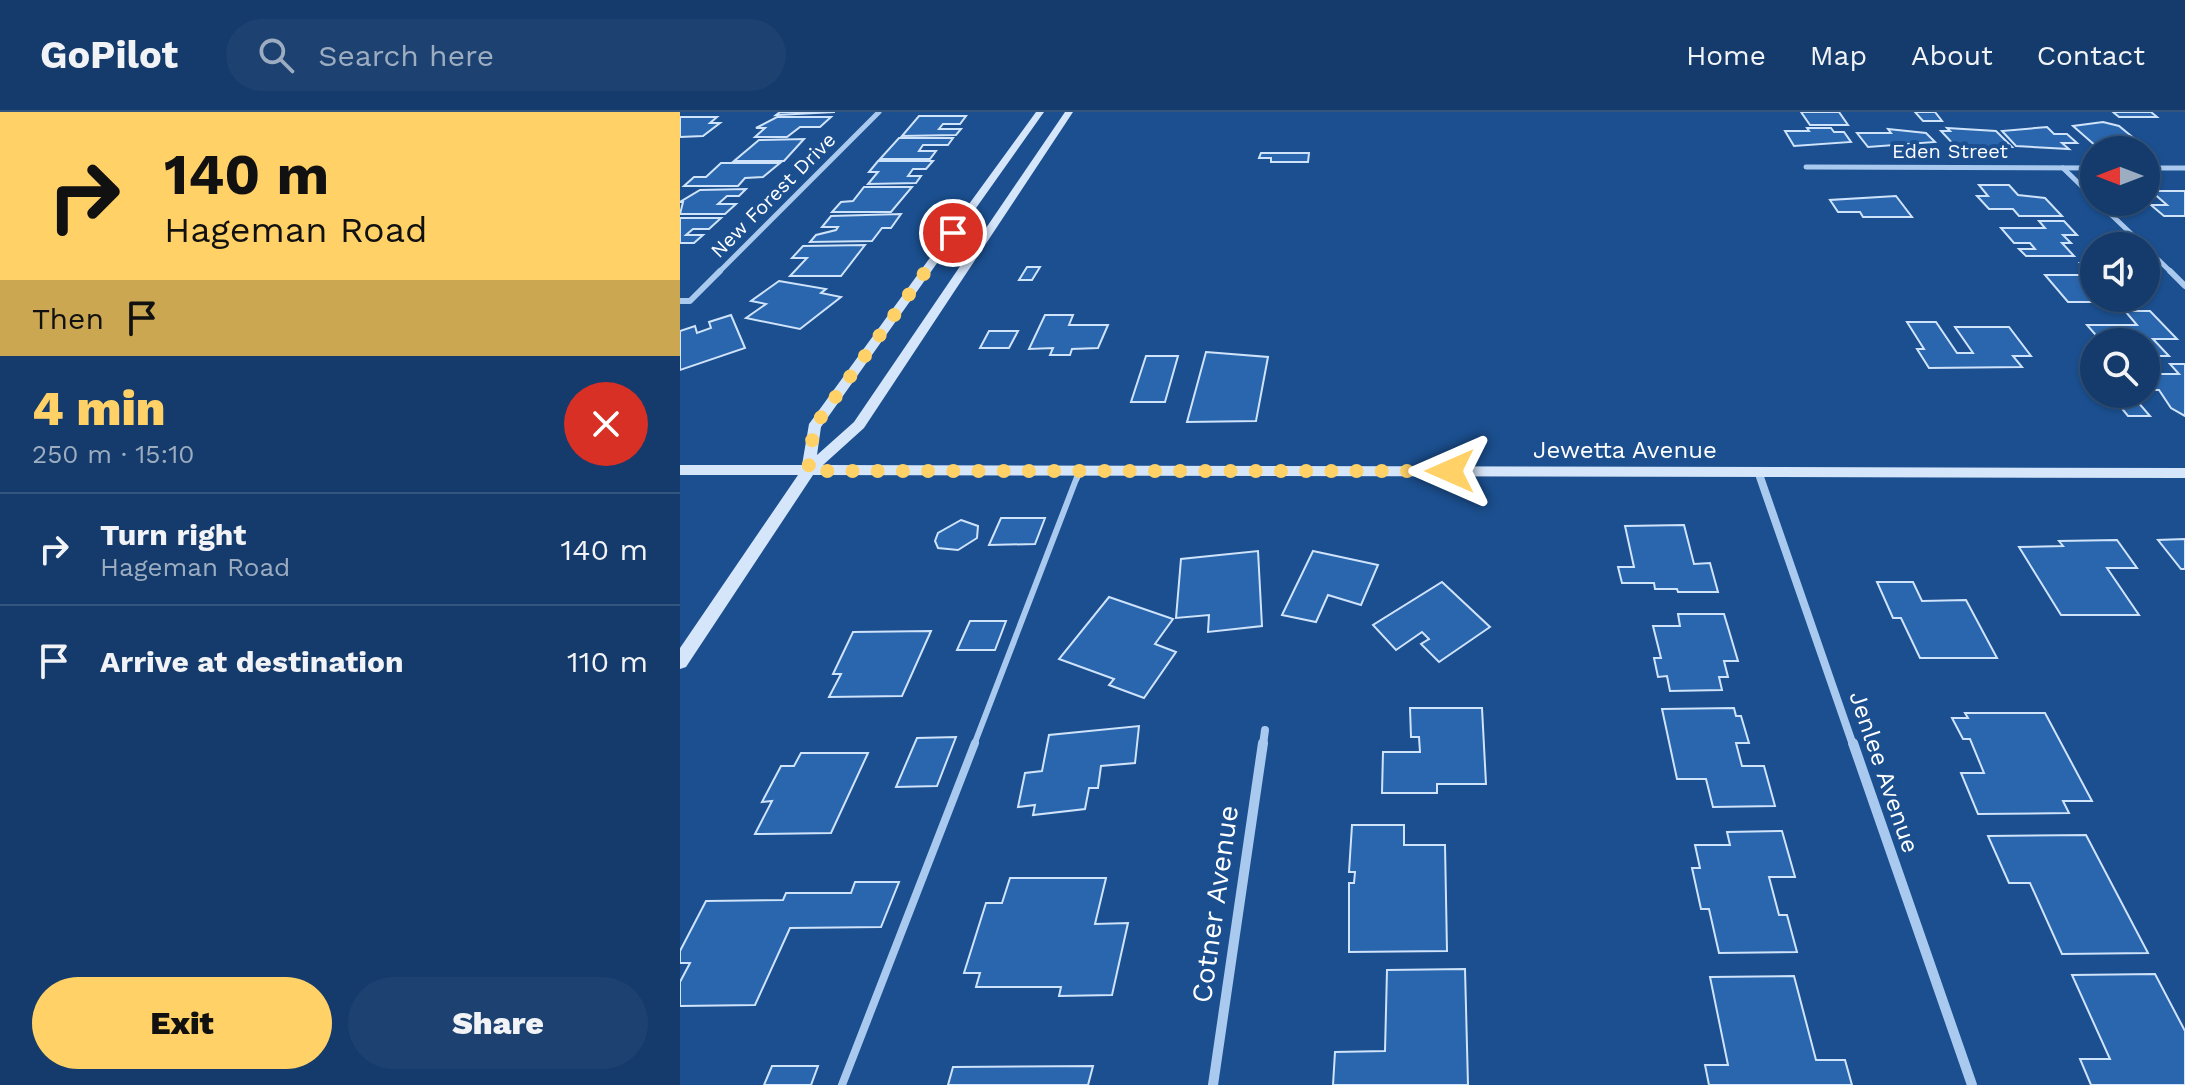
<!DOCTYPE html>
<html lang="en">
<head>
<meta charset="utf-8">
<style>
	body { margin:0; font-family:"Work Sans",sans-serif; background:#1d4271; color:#f1f3f6; height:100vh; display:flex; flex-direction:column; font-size:30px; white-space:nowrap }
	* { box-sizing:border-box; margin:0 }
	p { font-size:26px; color:#9dadc1 }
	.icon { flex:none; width:44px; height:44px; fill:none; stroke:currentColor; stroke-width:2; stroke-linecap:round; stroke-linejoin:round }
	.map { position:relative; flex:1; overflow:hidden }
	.side { display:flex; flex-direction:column; background:#143b6b; width:680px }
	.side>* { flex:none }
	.banner { background:#ffd166; color:#111; overflow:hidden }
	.needle { width:52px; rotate:270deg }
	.tools { position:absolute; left:1400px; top:24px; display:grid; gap:16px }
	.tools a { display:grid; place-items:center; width:80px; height:80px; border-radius:50%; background:#143b6b; box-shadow:0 2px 6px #0004,0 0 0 2px #33557e; font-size:40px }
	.pin { position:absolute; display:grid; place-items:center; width:68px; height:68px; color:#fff; margin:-34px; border:4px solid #fff; border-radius:50%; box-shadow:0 2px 8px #0007 }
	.me { position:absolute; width:88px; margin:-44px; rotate:270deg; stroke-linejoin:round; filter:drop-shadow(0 0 6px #0008) }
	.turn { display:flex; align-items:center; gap:28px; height:168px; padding:0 32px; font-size:36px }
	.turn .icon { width:104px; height:104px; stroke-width:2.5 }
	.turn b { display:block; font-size:56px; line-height:68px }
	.then { display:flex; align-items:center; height:76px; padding:0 32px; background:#0003; gap:16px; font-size:30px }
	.round { display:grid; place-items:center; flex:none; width:84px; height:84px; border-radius:42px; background:#1d4271 }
	.headline { display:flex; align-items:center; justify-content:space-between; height:136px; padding:0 32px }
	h1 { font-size:48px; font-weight:800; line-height:60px; color:#ffd166 }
	.primary-button { display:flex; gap:16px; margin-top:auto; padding:16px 32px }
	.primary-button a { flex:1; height:92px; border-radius:48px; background:#ffd166; color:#111; font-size:32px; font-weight:800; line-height:92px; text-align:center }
	.primary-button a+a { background:#1d4271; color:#f1f3f6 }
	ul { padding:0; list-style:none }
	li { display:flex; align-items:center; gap:24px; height:112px; padding:0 32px; border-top:2px solid #33557e }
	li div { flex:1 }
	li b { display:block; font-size:30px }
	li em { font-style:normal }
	header { display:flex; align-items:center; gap:48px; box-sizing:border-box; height:112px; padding:0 40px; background:#143b6b; border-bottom:2px solid #33557e }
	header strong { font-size:38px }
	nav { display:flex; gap:44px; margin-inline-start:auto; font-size:28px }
	.search { width:560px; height:72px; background:#1d4271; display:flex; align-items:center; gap:20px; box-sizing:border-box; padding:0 28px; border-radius:44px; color:#9dadc1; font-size:30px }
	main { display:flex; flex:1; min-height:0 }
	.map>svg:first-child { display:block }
</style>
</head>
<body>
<header>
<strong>GoPilot</strong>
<div class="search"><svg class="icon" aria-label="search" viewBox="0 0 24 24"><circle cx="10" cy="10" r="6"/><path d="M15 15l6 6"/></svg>Search here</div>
<nav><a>Home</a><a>Map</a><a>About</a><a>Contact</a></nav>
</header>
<main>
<section class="side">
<div class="banner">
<div class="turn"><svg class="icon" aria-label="right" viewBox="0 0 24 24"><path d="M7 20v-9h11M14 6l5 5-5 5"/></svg><div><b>140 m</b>Hageman Road</div></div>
<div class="then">Then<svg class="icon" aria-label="arrive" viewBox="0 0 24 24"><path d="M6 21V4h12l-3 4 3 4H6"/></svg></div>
</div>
<div class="headline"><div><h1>4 min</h1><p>250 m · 15:10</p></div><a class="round" style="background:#d93025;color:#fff"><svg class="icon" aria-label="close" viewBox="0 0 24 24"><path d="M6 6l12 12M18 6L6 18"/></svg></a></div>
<ul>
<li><svg class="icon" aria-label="right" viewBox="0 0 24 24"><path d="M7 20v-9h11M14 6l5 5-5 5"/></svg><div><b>Turn right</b><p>Hageman Road</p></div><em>140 m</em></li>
<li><svg class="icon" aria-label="arrive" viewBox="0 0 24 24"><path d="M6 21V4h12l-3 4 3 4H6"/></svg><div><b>Arrive at destination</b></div><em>110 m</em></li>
</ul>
<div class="primary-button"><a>Exit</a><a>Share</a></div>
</section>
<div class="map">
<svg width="1505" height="973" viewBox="0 0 1505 973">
	<rect width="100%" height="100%" fill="#1b4f8f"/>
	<!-- building -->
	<g fill="#2a66ad" stroke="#cfe3fa" stroke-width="2">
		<polygon points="100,0 155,0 96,3"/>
		<polygon points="1121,0 1159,0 1168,13 1130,13"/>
		<polygon points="1235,0 1255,0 1262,9 1243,9"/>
		<polygon points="1433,0 1471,0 1477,5 1439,5"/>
		<polygon points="239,4 286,4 280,12 263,12 259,17 281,17 276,23 222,24"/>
		<polygon points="0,5 37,5 30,11 40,11 23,24 0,25"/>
		<polygon points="97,5 151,5 140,15 120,15 107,25 75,25 85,16 76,16"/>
		<polygon points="1423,10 1439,14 1455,27 1432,28 1441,35 1417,35 1393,14"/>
		<polygon points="1367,15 1374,22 1387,22 1397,31 1382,31 1389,37 1336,34 1322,19"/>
		<polygon points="1127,16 1151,16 1154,20 1164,20 1171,30 1114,34 1105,19 1129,19"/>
		<polygon points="1267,16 1316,19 1332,35 1276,35 1261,19 1270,19"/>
		<polygon points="1208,17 1246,21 1255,30 1188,35 1177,21 1211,21"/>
		<polygon points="219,26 273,26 268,33 243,33 239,39 256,39 250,47 200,47"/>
		<polygon points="124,27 104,49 54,49 79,28"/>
		<polygon points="581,41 629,41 628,50 591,50 591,46 579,46"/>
		<polygon points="198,49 253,49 246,57 233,57 228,64 241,64 236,71 188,72 198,60 189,60"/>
		<polygon points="41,51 100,51 83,65 65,66 58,74 4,74 14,65 26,65"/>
		<polygon points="1299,73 1329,73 1338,83 1365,86 1382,104 1339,104 1333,97 1309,97 1297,84 1308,84"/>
		<polygon points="184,75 232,75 211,100 152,100 161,90 173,89"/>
		<polygon points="66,77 59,84 47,84 38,92 56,92 45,102 0,102 3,90 0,90 20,78"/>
		<polygon points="1471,79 1505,79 1505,104 1484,104 1471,93 1487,93"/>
		<polygon points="1216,84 1232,105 1183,105 1180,100 1158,100 1150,88"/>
		<polygon points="221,102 211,116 202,116 192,129 130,130 136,123 156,118 158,115 142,115 151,104"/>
		<polygon points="0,106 41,106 29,117 13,117 6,123 23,123 14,131 0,131"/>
		<polygon points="1359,109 1384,109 1397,123 1383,123 1391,131 1382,131 1394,144 1346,144 1339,137 1355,137 1350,131 1334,131 1321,116 1365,116"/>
		<polygon points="185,133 161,164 110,164 127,146 112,146 123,134"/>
		<polygon points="1400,151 1414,151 1414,186 1425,186 1429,190 1388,190 1365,163 1411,163"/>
		<polygon points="347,155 360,155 352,168 339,168"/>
		<polygon points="99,169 146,177 141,181 161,185 120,217 66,206 86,192 71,189"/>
		<polygon points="1445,199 1470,199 1497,227 1473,227 1489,244 1466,244 1466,230 1421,229 1407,213 1457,213"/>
		<polygon points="51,203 65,236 0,258 0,219 15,214 17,221 31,216 29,210"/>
		<polygon points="365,203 393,203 389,213 428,213 418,236 392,237 390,243 370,243 373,236 349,237"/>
		<polygon points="1227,210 1256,210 1277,241 1293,241 1275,215 1329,215 1351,244 1333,244 1342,255 1249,256 1237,237 1244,237"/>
		<polygon points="309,219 338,219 329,236 300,236"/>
		<polygon points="526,240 588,245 576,309 507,310"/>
		<polygon points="466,244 498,244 485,290 451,290"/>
		<polygon points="1490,252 1505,252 1505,304 1491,296 1479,278 1466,278 1466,262 1499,262"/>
		<polygon points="1430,282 1451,282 1470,304 1448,304"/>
		<polygon points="321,406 365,406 355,432 309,433"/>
		<polygon points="281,408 298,414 297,426 278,438 258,436 255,429 258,421"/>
		<polygon points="1004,413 1014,452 1030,451 1038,480 998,480 997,477 975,477 974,471 942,471 938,455 954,455 945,414"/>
		<polygon points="1505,427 1505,457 1501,457 1478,428"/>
		<polygon points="1437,428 1457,456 1427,456 1459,503 1381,503 1339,435 1383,434 1379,429"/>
		<polygon points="578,439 582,514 528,520 529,503 496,506 501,447"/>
		<polygon points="633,439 698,453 681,493 648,483 636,510 602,503"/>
		<polygon points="762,470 810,515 759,550 741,532 749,527 742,520 716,538 693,513"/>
		<polygon points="1197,470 1233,470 1242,489 1286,488 1317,546 1240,546 1221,506 1213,506"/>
		<polygon points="429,485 493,507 475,532 496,540 464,586 429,573 434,567 379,547"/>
		<polygon points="998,502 1044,502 1058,549 1044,549 1048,565 1039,565 1042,578 990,579 987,564 978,565 974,546 981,546 973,514 1000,514"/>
		<polygon points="290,509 326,509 315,538 277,538"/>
		<polygon points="251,519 222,584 149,585 161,562 153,562 173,520"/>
		<polygon points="730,596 802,596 806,672 757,672 757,681 702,681 703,640 740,640 739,625 731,625"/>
		<polygon points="1054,596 1056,604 1061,604 1069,631 1056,631 1062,654 1084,654 1095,694 1033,695 1026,667 997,667 982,597"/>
		<polygon points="1285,601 1365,601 1412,689 1383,689 1389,701 1298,702 1281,661 1304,661 1290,627 1283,627 1272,606 1288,606"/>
		<polygon points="459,614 455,651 421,654 418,676 409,676 405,697 353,703 355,693 338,695 345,661 362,659 369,623"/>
		<polygon points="276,625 257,674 216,675 237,626"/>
		<polygon points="121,641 188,641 151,721 75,722 92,689 82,690 101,654 114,654"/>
		<polygon points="672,713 724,713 724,733 765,733 767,839 669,840 669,771 674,771 675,760 669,760"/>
		<polygon points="1102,719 1115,765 1089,765 1099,803 1107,803 1117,840 1039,841 1029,797 1021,797 1012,756 1020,756 1015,733 1050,733 1047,720"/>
		<polygon points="1406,723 1468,841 1382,842 1350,771 1329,771 1308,724"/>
		<polygon points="330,766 426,766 415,812 448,811 432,883 379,884 381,875 296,875 300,861 284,861 306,791 322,791"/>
		<polygon points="175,770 219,770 201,815 110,816 75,893 0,894 0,870 10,851 0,851 0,839 26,789 103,788 106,781 171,781"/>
		<polygon points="785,857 788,973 653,973 655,940 705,939 707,858"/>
		<polygon points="1475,862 1505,919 1505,973 1411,973 1400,947 1430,947 1392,863"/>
		<polygon points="1114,864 1136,948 1165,948 1172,973 1029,973 1025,953 1048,953 1030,865"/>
		<polygon points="92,954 138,954 131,973 84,973"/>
		<polygon points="413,954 408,973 268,973 273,955"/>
	</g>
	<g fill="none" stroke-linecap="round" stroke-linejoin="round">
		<!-- lane-far2 -->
		<polyline stroke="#a9c9ee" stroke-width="5" points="397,367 400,359"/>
		<!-- lane-far1 -->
		<polyline stroke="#a9c9ee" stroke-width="6" points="294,633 397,365"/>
		<!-- lane -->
		<polyline stroke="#a9c9ee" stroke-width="8" points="162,973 295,631"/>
		<!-- street-far3 -->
		<g stroke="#a9c9ee" stroke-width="5">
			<polyline points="1126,55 1414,56"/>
			<polyline points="1383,56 1414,86"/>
			<polyline points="1466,56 1505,56"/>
			<polyline points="1418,90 1464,134"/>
			<polyline points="1466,136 1492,161"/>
			<polyline points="38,161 199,0"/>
		</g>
		<!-- street-far2 -->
		<g stroke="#a9c9ee" stroke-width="6">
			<polyline points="1490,159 1505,174"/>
			<polyline points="0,189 10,189 40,159"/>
			<polyline points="1078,360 1081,367"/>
		</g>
		<!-- street-far1 -->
		<g stroke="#a9c9ee" stroke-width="8">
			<polyline points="1080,365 1173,633"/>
			<polyline points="583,633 585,618"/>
		</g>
		<!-- street -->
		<g stroke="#a9c9ee" stroke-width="10">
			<polyline points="1173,631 1292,973"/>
			<polyline points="533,973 583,631"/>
		</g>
		<!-- secondary -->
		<polygon fill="#d6e6fa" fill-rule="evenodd" points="356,0 364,0 141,315 137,343 174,310 385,0 393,0 184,316 143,353 1505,356 1505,366 133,363 6,555 0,557 0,536 118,363 0,363 0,353 122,353 129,312"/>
	</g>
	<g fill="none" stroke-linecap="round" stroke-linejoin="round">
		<!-- route -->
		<polyline stroke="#ffd166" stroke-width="14" stroke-dasharray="0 25.2" points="273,121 134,315 128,359 770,359"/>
	</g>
	<g text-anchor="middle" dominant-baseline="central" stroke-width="8" stroke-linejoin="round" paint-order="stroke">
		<!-- far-street labels -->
		<g font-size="20" fill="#fff" stroke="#1b4f8f">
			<text x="1270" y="39">Eden Street</text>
			<text transform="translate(93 83) rotate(-45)">New Forest Drive</text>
		</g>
		<!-- street labels -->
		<g font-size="24" fill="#fff" stroke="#1b4f8f">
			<text x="945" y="338">Jewetta Avenue</text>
			<text transform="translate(1204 660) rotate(71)">Jenlee Avenue</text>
		</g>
		<!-- near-street labels -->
		<g font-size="28" fill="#fff" stroke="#1b4f8f">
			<text transform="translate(535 792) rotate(-82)">Cotner Avenue</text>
		</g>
	</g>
</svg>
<div class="tools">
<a><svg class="needle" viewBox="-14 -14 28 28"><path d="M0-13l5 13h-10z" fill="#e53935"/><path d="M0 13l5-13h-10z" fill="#9dadc1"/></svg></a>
<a><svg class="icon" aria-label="sound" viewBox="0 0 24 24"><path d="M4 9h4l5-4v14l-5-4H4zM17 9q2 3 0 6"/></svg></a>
<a><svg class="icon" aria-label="search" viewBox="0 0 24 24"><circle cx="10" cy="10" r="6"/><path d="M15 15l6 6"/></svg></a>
</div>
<div class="pin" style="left:273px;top:121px;background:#d93025"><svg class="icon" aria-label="arrive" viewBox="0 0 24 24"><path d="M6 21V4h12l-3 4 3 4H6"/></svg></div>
<svg class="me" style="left:770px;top:359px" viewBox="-20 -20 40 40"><path d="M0-17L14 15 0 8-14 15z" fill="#ffd166" stroke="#fff" stroke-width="4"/></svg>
</div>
</main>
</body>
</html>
